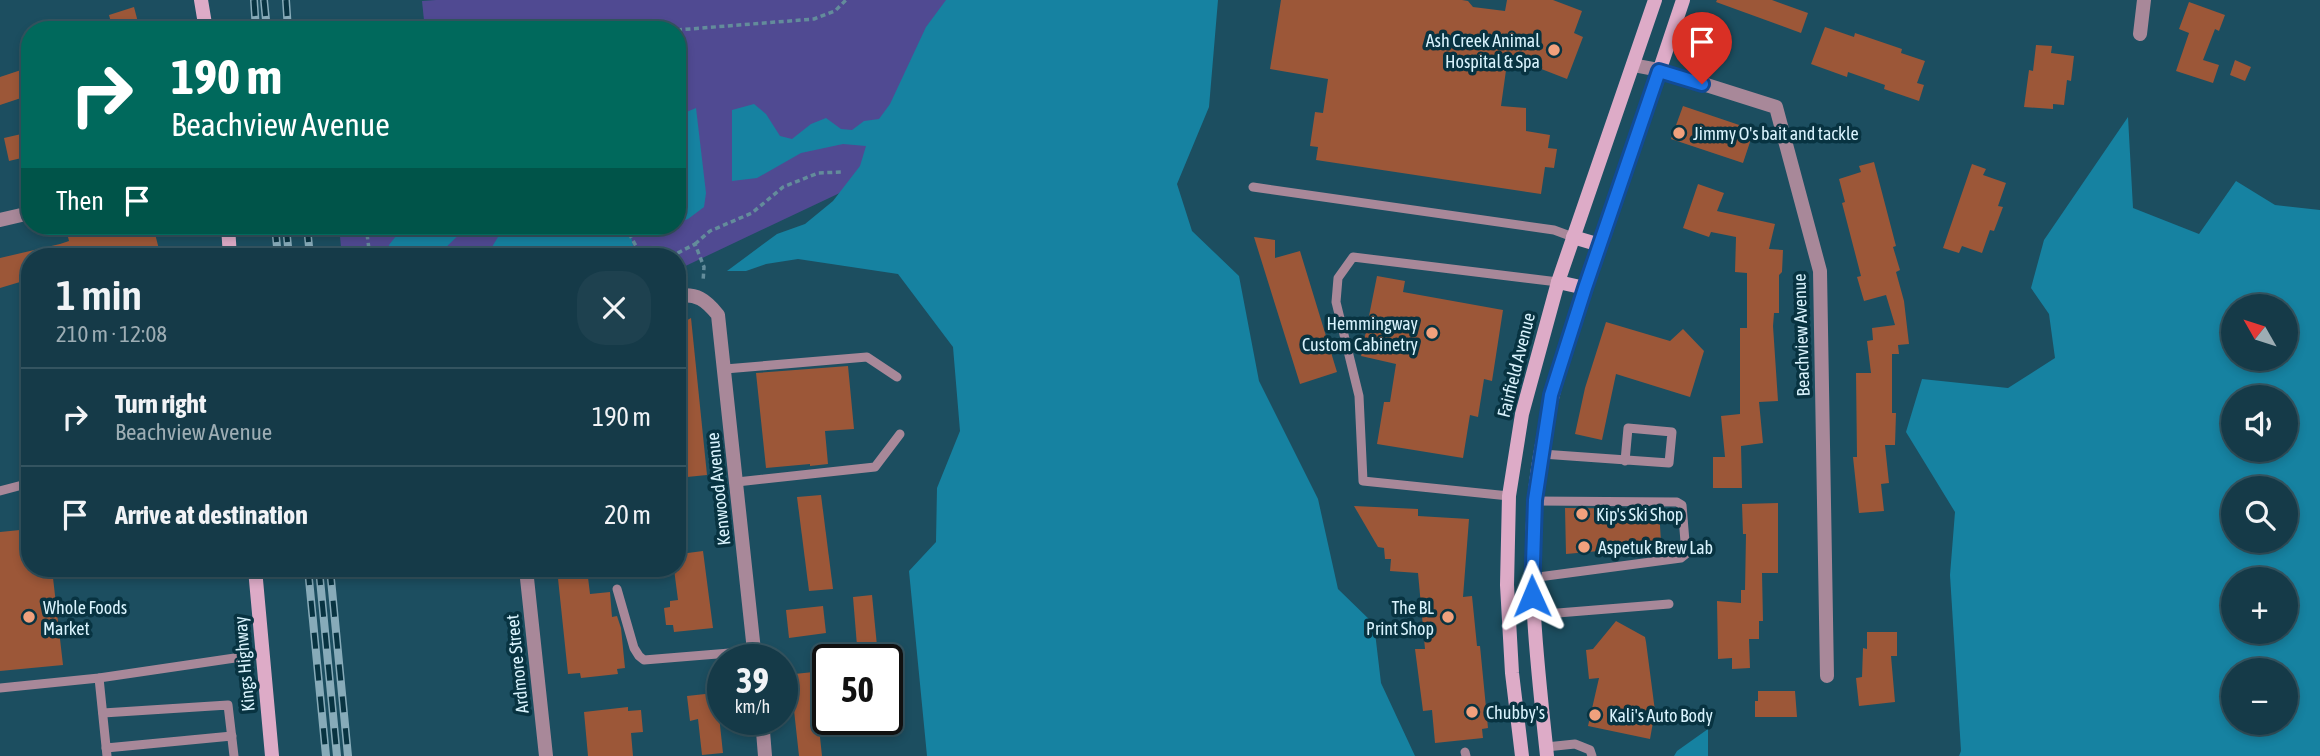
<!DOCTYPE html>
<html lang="en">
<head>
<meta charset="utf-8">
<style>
	body { margin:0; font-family:"Asap Condensed",sans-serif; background:#1e414f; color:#f1f3f6; height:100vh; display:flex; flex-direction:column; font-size:26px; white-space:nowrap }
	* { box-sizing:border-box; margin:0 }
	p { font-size:23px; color:#9dadb4 }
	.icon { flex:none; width:38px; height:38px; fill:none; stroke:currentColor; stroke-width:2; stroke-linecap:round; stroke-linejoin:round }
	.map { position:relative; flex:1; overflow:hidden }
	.panel { position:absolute; left:21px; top:248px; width:665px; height:329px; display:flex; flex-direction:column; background:#153a48; border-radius:28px; box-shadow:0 4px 10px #0003,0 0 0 2px #345460 }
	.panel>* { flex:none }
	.hud { position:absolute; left:21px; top:21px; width:665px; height:214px; border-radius:28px; box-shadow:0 4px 10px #0003,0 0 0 2px #345460; background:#00695c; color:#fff; overflow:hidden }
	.needle { width:46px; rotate:309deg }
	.tools { position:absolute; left:2221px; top:294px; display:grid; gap:14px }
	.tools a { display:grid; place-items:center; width:77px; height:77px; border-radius:50%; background:#153a48; box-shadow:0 4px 10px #0003,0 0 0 2px #345460; font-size:35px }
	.speed { position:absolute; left:707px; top:644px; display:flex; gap:14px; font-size:35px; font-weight:700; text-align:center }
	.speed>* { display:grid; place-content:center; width:91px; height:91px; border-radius:50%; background:#153a48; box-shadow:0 4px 10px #0003,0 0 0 2px #345460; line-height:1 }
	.speed small { font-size:18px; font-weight:400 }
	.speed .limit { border:4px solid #111; border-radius:10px; background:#fff; color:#111 }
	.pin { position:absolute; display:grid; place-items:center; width:60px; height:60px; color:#fff; margin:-72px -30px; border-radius:50% 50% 50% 0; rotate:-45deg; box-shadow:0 0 7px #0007 }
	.pin .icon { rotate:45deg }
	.me { position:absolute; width:77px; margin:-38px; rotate:359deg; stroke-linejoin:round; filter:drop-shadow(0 0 5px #0008) }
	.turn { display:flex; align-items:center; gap:24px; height:147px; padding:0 35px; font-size:32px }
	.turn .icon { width:91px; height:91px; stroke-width:2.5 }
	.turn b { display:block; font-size:49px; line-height:60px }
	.then { display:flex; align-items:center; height:66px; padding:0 35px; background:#0003; gap:14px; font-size:26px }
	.round { display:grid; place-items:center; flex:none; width:74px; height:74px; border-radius:28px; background:#1e414f }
	.overview { display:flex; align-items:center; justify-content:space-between; height:119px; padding:0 35px }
	h1 { font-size:42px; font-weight:600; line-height:52px }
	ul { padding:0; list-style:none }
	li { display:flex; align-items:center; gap:21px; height:98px; padding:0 35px; border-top:2px solid #345460 }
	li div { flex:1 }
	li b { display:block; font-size:26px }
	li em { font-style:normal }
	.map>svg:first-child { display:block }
</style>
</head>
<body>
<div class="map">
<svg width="2320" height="756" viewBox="0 0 2320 756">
	<rect width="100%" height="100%" fill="#1c4e60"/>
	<!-- green -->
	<polygon fill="#504a92" points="436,0 1002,0 918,156 677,270 677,257 342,257 339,226 677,226 677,30 425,30 422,1"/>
	<!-- water -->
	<g fill="#1682a1" fill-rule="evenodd">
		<polygon points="946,0 1218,0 1209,107 1177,184 1192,231 1239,276 1259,381 1318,499 1338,589 1374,624 1381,683 1415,756 927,756 909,571 936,542 937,488 960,431 953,347 898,274 798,259 766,264 746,271 727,271 777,234 805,224 833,201 860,166 866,146 843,144 801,153 757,178 732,181 732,110 754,104 766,114 780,136 792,139 811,124 826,118 841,129 852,130 864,121 879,119 890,104 926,27"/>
		<polygon points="696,108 706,193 704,207 688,219 677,223 677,116"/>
		<path d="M 2128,117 L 2133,208 L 2199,234 L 2236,181 L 2275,205 L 2320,210 L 2320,756 L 1959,756 L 1961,751 L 1950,575 L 1955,512 L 1906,432 L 1922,379 L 2008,388 L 2055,358 L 2049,314 L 2031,288 L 2044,240 ZM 2286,306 L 2286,359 L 2233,359 L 2233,306 ZM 2233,397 L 2286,397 L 2286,450 L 2233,450 ZM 2286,488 L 2286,541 L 2233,541 L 2233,488 ZM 2286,579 L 2286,632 L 2233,632 L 2233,579 ZM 2233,670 L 2286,670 L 2286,723 L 2233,723 Z"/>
		<polygon points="396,226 468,226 440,253 439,257 391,257 389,245 396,236"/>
		<polygon points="497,226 629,226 635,255 632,257 486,257 498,237"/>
		<polygon points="1708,729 1708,756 1674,756 1677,751"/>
	</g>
	<!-- building -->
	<g fill="#9c5738">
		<polygon points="1281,0 1462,0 1468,1 1473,7 1505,11 1507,0 1553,0 1582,11 1574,33 1583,37 1567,79 1508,56 1501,106 1526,108 1526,131 1550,135 1548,148 1557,149 1554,168 1545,167 1541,194 1316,160 1318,147 1310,146 1315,112 1323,113 1328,79 1270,69"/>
		<polygon points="1717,0 1772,0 1808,13 1801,33 1716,2"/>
		<polygon points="2189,2 2225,15 2219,31 2215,29 2203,60 2219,65 2213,83 2176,71 2189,33 2179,29"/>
		<polygon points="134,7 140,30 113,30 109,15"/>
		<polygon points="1825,27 1854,37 1855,33 1902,49 1901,53 1925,61 1917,83 1924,85 1919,101 1884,89 1885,85 1848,72 1847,77 1811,64"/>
		<polygon points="2036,45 2052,46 2051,53 2074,56 2071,81 2067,80 2064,105 2053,104 2053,109 2024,107 2029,70 2033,71"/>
		<polygon points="2235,60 2251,67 2245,81 2230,75"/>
		<polygon points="27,68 30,77 30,95 0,105 0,77"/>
		<polygon points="1683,106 1754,130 1743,163 1671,139"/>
		<polygon points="30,132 30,156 9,161 4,138"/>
		<polygon points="1874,162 1896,246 1893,247 1900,270 1896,272 1904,301 1909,344 1898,345 1899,354 1892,354 1892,413 1896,413 1895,445 1885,445 1889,483 1881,484 1884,511 1859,513 1853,457 1857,457 1856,373 1871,373 1867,341 1873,340 1872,328 1895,325 1886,295 1864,301 1857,277 1861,276 1842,203 1845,202 1839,179 1861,172 1859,166"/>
		<polygon points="1972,164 1986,169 1983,175 2006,183 1998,206 2003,207 1994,231 1990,230 1982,253 1962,246 1959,253 1943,248"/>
		<polygon points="1698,184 1724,193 1717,211 1775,224 1769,249 1783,250 1782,272 1779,275 1779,313 1774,313 1773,326 1778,401 1759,402 1763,443 1741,446 1742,488 1713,488 1713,457 1725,457 1721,416 1740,414 1740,328 1747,328 1747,273 1735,272 1736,237 1711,232 1709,237 1683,228"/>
		<polygon points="114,226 153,226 161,257 30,257 30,279 0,288 0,258 60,244 69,241 68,237"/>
		<polygon points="1254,237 1275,240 1275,258 1300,251 1337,372 1300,384"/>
		<polygon points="1377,276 1405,281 1403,292 1503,310 1492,381 1484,379 1478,417 1470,415 1463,458 1377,444 1384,402 1390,402 1396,364 1361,356"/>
		<polygon points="691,318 707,475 677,478 677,326"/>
		<polygon points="1606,322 1670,341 1683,329 1704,351 1690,397 1616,374 1602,440 1575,434 1585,388"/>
		<polygon points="848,366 854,429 825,431 828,464 810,466 810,464 766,468 756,373"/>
		<polygon points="821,495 833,589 809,591 797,497"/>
		<polygon points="1778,503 1778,573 1762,573 1763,621 1759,621 1759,639 1749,639 1750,668 1732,669 1732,658 1718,659 1717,601 1741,603 1741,590 1745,590 1746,534 1743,534 1742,504"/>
		<polygon points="1354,506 1418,509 1418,516 1469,519 1463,597 1472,596 1477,646 1480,646 1488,728 1482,729 1483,738 1435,743 1432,710 1423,711 1415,649 1425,649 1418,573 1390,571 1391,559 1385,559 1384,548 1378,547"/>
		<polygon points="1565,508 1659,509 1661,542 1632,545 1632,548 1566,554"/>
		<polygon points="30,529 30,569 52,569 63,665 0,671 0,532"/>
		<polygon points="703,551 713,628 674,632 673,625 666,625 664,608 670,607 670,601 678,600 674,569 677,569 677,562 680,561 680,554"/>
		<polygon points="557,569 587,569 590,594 610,592 612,617 617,616 621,628 625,668 617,669 618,674 581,678 580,673 568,674"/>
		<polygon points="872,595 878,656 858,658 853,597"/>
		<polygon points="823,606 826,633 789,638 786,610"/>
		<polygon points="1616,621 1645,637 1646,642 1655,711 1650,739 1588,726 1599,678 1589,679 1586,650 1593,649"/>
		<polygon points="1867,632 1897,632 1897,656 1891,656 1895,702 1859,706 1856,678 1862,677 1863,648 1867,649"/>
		<polygon points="823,671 826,698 816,699 822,756 799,756 793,701 788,702 785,675"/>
		<polygon points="1758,691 1795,691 1797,717 1755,717 1755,701 1758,701"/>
		<polygon points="723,692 723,715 719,716 723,753 702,755 698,719 690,721 687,696"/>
		<polygon points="628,707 628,711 641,710 643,732 631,733 633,756 588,756 584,712"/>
	</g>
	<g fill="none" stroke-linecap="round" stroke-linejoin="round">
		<!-- path -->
		<g stroke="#638c9b" stroke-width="3.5" stroke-dasharray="5 3.5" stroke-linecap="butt">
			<polyline points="677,30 814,19 835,11 846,0"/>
			<polyline points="366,226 370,257"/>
			<polyline points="625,226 642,257"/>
			<polyline points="695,244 710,231 752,213 783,187 818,173 841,172"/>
			<polyline points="670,257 695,244 704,267 703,282"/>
		</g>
		<!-- lane -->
		<g stroke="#a88899" stroke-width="9">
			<polyline points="1253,187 1554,230 1573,237"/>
			<polyline points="725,369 867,357 897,377"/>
			<polyline points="1542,454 1669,463 1672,432 1628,428 1625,461"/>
			<polyline points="737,482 875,467 900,434"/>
			<polyline points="0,491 30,483"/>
			<polyline points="1509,496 1363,481 1359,396 1336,302 1338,278 1353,257 1558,282"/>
			<polyline points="1531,578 1681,558 1686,554 1682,505 1677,502 1535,501"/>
			<polyline points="617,589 634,648 639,656 644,660 754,651"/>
			<polyline points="1533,615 1669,604"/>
			<polyline points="99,678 107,756"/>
			<polyline points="0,688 99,678 262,654"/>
			<polyline points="103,713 228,705 234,756"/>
			<polyline points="1546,747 1575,744 1590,750 1592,756"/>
			<polyline points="106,748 232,736"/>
			<polyline points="1465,752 1466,756"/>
		</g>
		<!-- street -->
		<g stroke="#a88899" stroke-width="14">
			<polyline points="2140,34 2144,0"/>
			<polyline points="1633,65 1659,70 1776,107 1820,271 1827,676"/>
			<polyline points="0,220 30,213"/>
			<path d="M 677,296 C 697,293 706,300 718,315 L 755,660"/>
			<polyline points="526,569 546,756"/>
			<polyline points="762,719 765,756"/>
		</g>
		<!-- secondary -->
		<g stroke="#ddabc7" stroke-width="14">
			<polyline points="201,0 206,30"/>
			<polyline points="228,226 230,257"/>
			<polyline points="1573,237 1600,245"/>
			<polyline points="1558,282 1585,288"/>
			<polyline points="255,569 272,756"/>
			<polyline points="1522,756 1512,673 1507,585 1509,496 1522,414 1558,282 1655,0"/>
			<path d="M 1547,756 C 1538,671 1528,587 1534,502 C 1542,410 1573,323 1603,236 C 1630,157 1657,79 1683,0"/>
		</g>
		<defs>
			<g id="rail">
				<polyline points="254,0 256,30"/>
				<polyline points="264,0 267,30"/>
				<polyline points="286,0 288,30"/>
				<polyline points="275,226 278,257"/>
				<polyline points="286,226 289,257"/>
				<polyline points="307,226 310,257"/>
				<polyline points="308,569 326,756"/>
				<polyline points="319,569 337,756"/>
				<polyline points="330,569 348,756"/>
			</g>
		</defs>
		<!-- rail casing -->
		<use href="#rail" stroke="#87abb9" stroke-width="8"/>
		<!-- rail -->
		<use href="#rail" stroke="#083341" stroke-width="5" stroke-dasharray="16" stroke-linecap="butt"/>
	</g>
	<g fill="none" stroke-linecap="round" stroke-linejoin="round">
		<defs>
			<polyline id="route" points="1532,596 1535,500 1551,395 1585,288 1659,71 1702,84"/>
		</defs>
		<!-- route casing -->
		<use href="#route" stroke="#114b97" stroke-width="18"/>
		<!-- route -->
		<use href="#route" stroke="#1a73e8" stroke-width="12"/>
	</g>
	<!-- markers -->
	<g fill="#f1a17d" stroke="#083341" stroke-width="2.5">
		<circle cx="1554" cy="50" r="7"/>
		<circle cx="1679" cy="133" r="7"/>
		<circle cx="1432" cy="333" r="7"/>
		<circle cx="1582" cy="514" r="7"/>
		<circle cx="1584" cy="547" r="7"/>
		<circle cx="29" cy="617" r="7"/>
		<circle cx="1448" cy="617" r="7"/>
		<circle cx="1472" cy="712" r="7"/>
		<circle cx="1595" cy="715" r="7"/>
	</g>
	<g text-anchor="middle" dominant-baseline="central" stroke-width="7" stroke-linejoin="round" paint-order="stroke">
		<!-- poi labels -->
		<g font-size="18" fill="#d9f3fd" stroke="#083341" text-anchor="start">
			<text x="1540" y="40" text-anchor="end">Ash Creek Animal<tspan x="1540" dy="21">Hospital &amp; Spa</tspan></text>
			<text x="1693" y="133">Jimmy O's bait and tackle</text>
			<text x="1418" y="323" text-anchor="end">Hemmingway<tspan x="1418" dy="21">Custom Cabinetry</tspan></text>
			<text x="1596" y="514">Kip's Ski Shop</text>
			<text x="1598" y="547">Aspetuk Brew Lab</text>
			<text x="43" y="607">Whole Foods<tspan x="43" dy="21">Market</tspan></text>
			<text x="1434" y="607" text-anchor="end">The BL<tspan x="1434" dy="21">Print Shop</tspan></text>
			<text x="1486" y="712">Chubby's</text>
			<text x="1609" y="715">Kali's Auto Body</text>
		</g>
		<!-- street labels -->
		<g font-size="18" fill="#d9f3fd" stroke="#083341">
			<text transform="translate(1801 335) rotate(-92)">Beachview Avenue</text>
			<text transform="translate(1516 365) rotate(-76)">Fairfield Avenue</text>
			<text transform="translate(718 489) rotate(-96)">Kenwood Avenue</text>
			<text transform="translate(244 664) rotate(-95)">Kings Highway</text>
			<text transform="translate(517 664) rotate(-96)">Ardmore Street</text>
		</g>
	</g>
</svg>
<div class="tools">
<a><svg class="needle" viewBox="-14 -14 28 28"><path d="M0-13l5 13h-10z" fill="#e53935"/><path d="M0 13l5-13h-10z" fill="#9dadb4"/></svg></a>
<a><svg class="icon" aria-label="sound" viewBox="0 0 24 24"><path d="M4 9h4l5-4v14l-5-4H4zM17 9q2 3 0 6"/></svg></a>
<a><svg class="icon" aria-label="search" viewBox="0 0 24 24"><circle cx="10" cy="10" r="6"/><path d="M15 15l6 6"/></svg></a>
<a>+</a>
<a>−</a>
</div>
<div class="speed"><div>39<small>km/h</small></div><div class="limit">50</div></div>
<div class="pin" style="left:1702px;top:84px;background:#d93025"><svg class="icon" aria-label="arrive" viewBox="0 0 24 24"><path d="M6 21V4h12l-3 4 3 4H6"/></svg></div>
<svg class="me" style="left:1532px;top:596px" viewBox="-20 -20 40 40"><path d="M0-17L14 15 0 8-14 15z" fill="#1a73e8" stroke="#fff" stroke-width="4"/></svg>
<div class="hud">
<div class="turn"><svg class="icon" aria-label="right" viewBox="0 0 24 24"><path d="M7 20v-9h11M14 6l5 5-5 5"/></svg><div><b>190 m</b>Beachview Avenue</div></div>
<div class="then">Then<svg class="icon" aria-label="arrive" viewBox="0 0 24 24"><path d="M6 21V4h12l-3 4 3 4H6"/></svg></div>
</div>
<section class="panel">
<div class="overview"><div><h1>1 min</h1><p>210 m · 12:08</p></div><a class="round"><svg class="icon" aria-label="close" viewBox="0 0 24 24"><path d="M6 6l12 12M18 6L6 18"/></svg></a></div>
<ul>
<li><svg class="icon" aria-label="right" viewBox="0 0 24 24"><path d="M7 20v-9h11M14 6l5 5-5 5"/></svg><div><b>Turn right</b><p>Beachview Avenue</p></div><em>190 m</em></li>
<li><svg class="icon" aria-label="arrive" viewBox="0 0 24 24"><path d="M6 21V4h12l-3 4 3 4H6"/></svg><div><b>Arrive at destination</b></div><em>20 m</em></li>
</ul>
</section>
</div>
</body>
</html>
